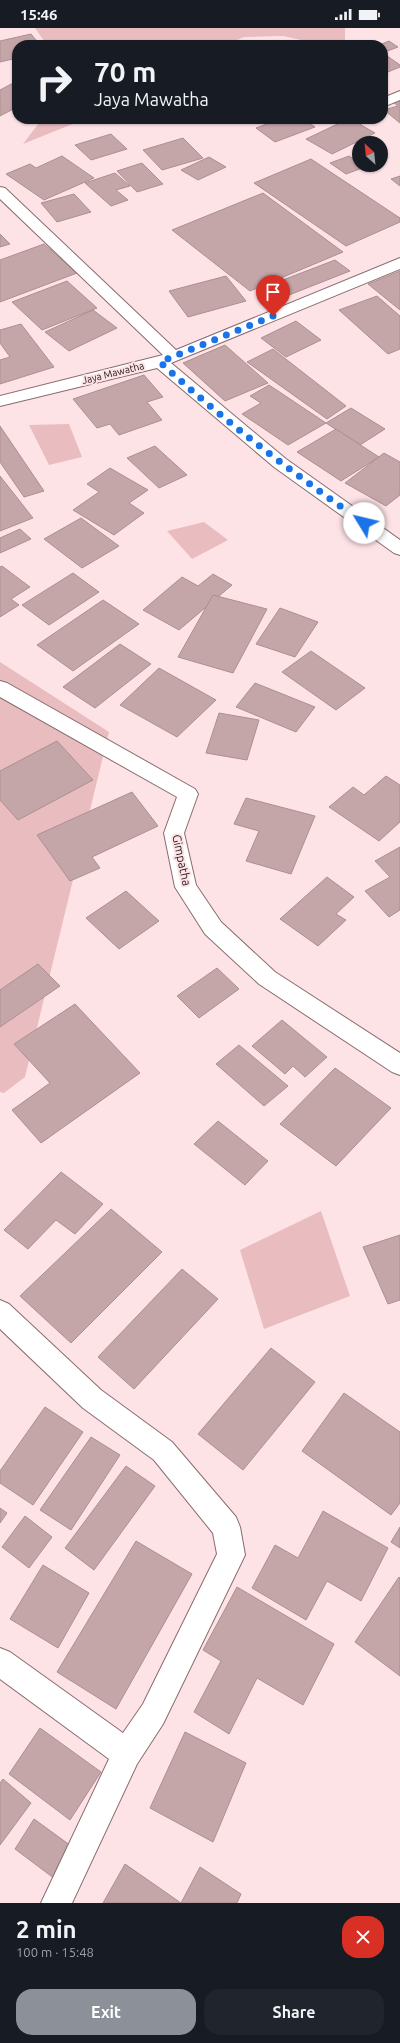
<!DOCTYPE html>
<html lang="en">
<head>
<meta charset="utf-8">
<style>
	body { margin:0; font-family:Ubuntu,sans-serif; background:#20242c; color:#f1f3f6; height:100vh; display:flex; flex-direction:column; font-size:15px; white-space:nowrap }
	* { box-sizing:border-box; margin:0 }
	p { font-size:13px; color:#9ea1a6 }
	.icon { flex:none; width:22px; height:22px; fill:none; stroke:currentColor; stroke-width:2; stroke-linecap:round; stroke-linejoin:round }
	.map { position:relative; height:1875px; overflow:hidden }
	.details { display:flex; flex-direction:column; background:#171b24; flex:1 }
	.details>* { flex:none }
	.banner { position:absolute; left:12px; top:12px; width:376px; height:84px; border-radius:16px; box-shadow:0 1px 3px #0004; background:#171b24; color:#f1f3f6; overflow:hidden }
	.needle { width:26px; rotate:333deg }
	.fabs { position:absolute; left:352px; top:108px; display:grid; gap:8px }
	.fabs a { display:grid; place-items:center; width:36px; height:36px; border-radius:50%; background:#171b24; box-shadow:0 1px 3px #0004; font-size:20px }
	.pin { position:absolute; display:grid; place-items:center; width:34px; height:34px; color:#fff; margin:-41px -17px; border-radius:50% 50% 50% 0; rotate:-45deg; box-shadow:0 0 4px #0007 }
	.pin .icon { rotate:45deg }
	.me { position:absolute; width:44px; margin:-22px; rotate:306deg; stroke-linejoin:round; filter:drop-shadow(0 0 3px #0008) }
	.turn { display:flex; align-items:center; gap:14px; height:84px; padding:0 16px; font-size:18px }
	.turn .icon { width:52px; height:52px; stroke-width:2.5 }
	.turn b { display:block; font-size:28px; line-height:34px }
	.round { display:grid; place-items:center; flex:none; width:42px; height:42px; border-radius:16px; background:#20242c }
	.summary { display:flex; align-items:center; justify-content:space-between; height:68px; padding:0 16px }
	h1 { font-size:24px; font-weight:700; line-height:30px }
	.primary-button { display:flex; gap:8px; margin-top:auto; padding:8px 16px }
	.primary-button a { flex:1; height:46px; border-radius:16px; background:#8c9099; color:#fff; font-size:16px; font-weight:700; line-height:46px; text-align:center }
	.primary-button a+a { background:#20242c; color:#f1f3f6 }
	.status { display:flex; justify-content:space-between; align-items:center; height:28px; padding:0 20px; background:#171b24; direction:ltr }
	.status svg { height:11px; fill:currentColor }
	.map>svg:first-child { display:block }
</style>
</head>
<body>
<div class="status"><b>15:46</b><svg viewBox="0 0 49 12"><path d="M0 12V9h3v3zM5 12V6h3v6zM10 12V3h3v9zM15 12V0h3v12zM26 1h20v11H26zM47 4h2v5h-2z"/></svg></div>
<div class="map">
<svg width="400" height="1875" viewBox="0 0 400 1875">
	<rect width="100%" height="100%" fill="#fee3e6"/>
	<!-- green -->
	<g fill="#e9bcc0">
		<polygon points="35,0 345,0 345,17 324,17 283,8 244,9 225,17 47,17"/>
		<polygon points="42,91 85,91 23,116"/>
		<polygon points="69,396 82,429 49,437 29,397"/>
		<polygon points="204,494 228,512 192,531 167,503"/>
		<polygon points="0,634 109,704 25,1049 4,1065 0,1064"/>
		<polygon points="321,1183 350,1268 264,1301 240,1222"/>
	</g>
	<!-- building -->
	<g fill="#c4a5a8" stroke="#ad8f92">
		<polygon points="31,6 40,17 17,17 17,30 0,34 0,13"/>
		<polygon points="389,13 398,19 385,24 383,23 383,17 379,17"/>
		<polygon points="383,25 400,37 400,39 383,46"/>
		<polygon points="17,53 17,79 0,88 0,62"/>
		<polygon points="400,71 400,95 384,82 398,78 393,74"/>
		<polygon points="280,91 303,91 315,99 275,114 256,100"/>
		<polygon points="348,91 351,91 375,105 332,126 306,111"/>
		<polygon points="111,106 127,121 91,132 75,117"/>
		<polygon points="183,110 203,130 162,142 143,122"/>
		<polygon points="62,128 94,150 44,172 6,146 30,136 36,140"/>
		<polygon points="349,128 359,134 359,137 365,139 346,146 330,135"/>
		<polygon points="209,129 226,139 198,152 181,142"/>
		<polygon points="311,131 400,190 400,194 346,218 254,155"/>
		<polygon points="142,135 163,156 137,164 117,143"/>
		<polygon points="115,145 130,158 116,162 128,172 111,178 85,155"/>
		<polygon points="400,148 400,158 391,151"/>
		<polygon points="263,165 343,224 250,263 172,202"/>
		<polygon points="74,166 91,184 57,194 41,175"/>
		<polygon points="0,206 10,216 0,219"/>
		<polygon points="44,216 77,245 0,274 0,232"/>
		<polygon points="335,232 350,243 289,267 275,255"/>
		<polygon points="400,243 400,282 368,256"/>
		<polygon points="226,248 246,273 188,289 169,263"/>
		<polygon points="67,253 97,280 42,302 12,274"/>
		<polygon points="377,268 400,288 400,321 388,326 339,282"/>
		<polygon points="93,282 117,300 69,323 45,304"/>
		<polygon points="296,293 321,312 286,329 261,310"/>
		<polygon points="21,296 54,339 0,356 0,332 10,329 0,315 0,302"/>
		<polygon points="225,317 268,355 225,373 183,335"/>
		<polygon points="273,321 346,378 327,391 247,334"/>
		<polygon points="144,347 163,369 147,374 162,392 119,407 110,396 97,400 73,371"/>
		<polygon points="269,357 326,395 288,417 242,386 261,375 250,368"/>
		<polygon points="351,380 385,401 360,417 326,395"/>
		<polygon points="0,398 44,463 24,469 0,434"/>
		<polygon points="336,401 379,429 341,453 297,424"/>
		<polygon points="155,418 187,447 159,460 127,430"/>
		<polygon points="384,425 400,434 400,467 386,478 345,455"/>
		<polygon points="110,440 148,462 129,475 144,485 114,507 73,482 99,464 87,456"/>
		<polygon points="0,448 33,490 0,503"/>
		<polygon points="81,490 119,518 82,540 44,511"/>
		<polygon points="20,501 31,511 0,525 0,510"/>
		<polygon points="2,538 30,559 11,571 19,577 0,589 0,539"/>
		<polygon points="73,545 99,564 49,597 22,577"/>
		<polygon points="213,546 232,557 179,602 143,582 182,549 198,558"/>
		<polygon points="213,567 267,581 233,645 178,629"/>
		<polygon points="103,572 139,596 73,643 37,617"/>
		<polygon points="280,580 318,594 295,629 256,616"/>
		<polygon points="120,616 151,636 95,680 63,659"/>
		<polygon points="311,623 365,660 336,682 282,644"/>
		<polygon points="159,640 216,672 177,709 120,677"/>
		<polygon points="255,655 315,679 296,704 236,679"/>
		<polygon points="219,685 259,692 247,732 206,725"/>
		<polygon points="57,713 93,752 18,792 0,772 0,743"/>
		<polygon points="386,748 400,757 400,794 379,813 329,779 353,759 364,767"/>
		<polygon points="132,764 158,798 92,829 100,840 70,853 37,807"/>
		<polygon points="246,770 315,788 291,846 246,833 259,803 234,796"/>
		<polygon points="400,819 400,882 389,889 365,863 390,849 375,833"/>
		<polygon points="327,849 354,869 336,886 346,892 318,918 280,891"/>
		<polygon points="126,863 159,893 119,921 86,890"/>
		<polygon points="38,936 60,958 0,999 0,962"/>
		<polygon points="217,940 239,961 199,990 177,968"/>
		<polygon points="75,976 140,1045 41,1115 12,1082 50,1055 14,1016"/>
		<polygon points="282,992 327,1029 305,1049 293,1038 285,1046 252,1018"/>
		<polygon points="239,1017 288,1058 264,1078 216,1036"/>
		<polygon points="335,1040 391,1080 336,1138 280,1096"/>
		<polygon points="218,1093 268,1133 245,1157 194,1116"/>
		<polygon points="61,1144 103,1176 75,1206 56,1192 28,1221 4,1202"/>
		<polygon points="111,1181 162,1224 71,1315 20,1268"/>
		<polygon points="400,1207 400,1272 388,1276 363,1219"/>
		<polygon points="182,1241 218,1271 134,1361 98,1329"/>
		<polygon points="271,1320 315,1354 243,1442 198,1406"/>
		<polygon points="344,1365 400,1404 400,1475 391,1487 302,1423"/>
		<polygon points="45,1379 83,1404 33,1477 0,1455 0,1443"/>
		<polygon points="91,1409 120,1427 71,1502 40,1482"/>
		<polygon points="126,1438 155,1458 94,1542 65,1520"/>
		<polygon points="0,1480 7,1485 0,1495"/>
		<polygon points="323,1483 388,1520 361,1573 327,1553 306,1592 252,1560 275,1517 298,1530"/>
		<polygon points="25,1488 52,1509 29,1540 2,1519"/>
		<polygon points="400,1499 400,1520 391,1514"/>
		<polygon points="136,1513 192,1546 116,1681 57,1644"/>
		<polygon points="43,1537 89,1565 58,1620 10,1591"/>
		<polygon points="399,1549 400,1550 400,1648 355,1614"/>
		<polygon points="237,1559 334,1616 303,1677 257,1650 229,1706 194,1684 221,1633 203,1622"/>
		<polygon points="40,1700 101,1744 70,1792 9,1746"/>
		<polygon points="185,1704 246,1735 213,1814 150,1780"/>
		<polygon points="3,1751 31,1775 0,1817 0,1755"/>
		<polygon points="34,1791 74,1820 55,1851 15,1821"/>
		<polygon points="125,1836 181,1875 200,1839 241,1866 237,1875 103,1875"/>
	</g>
	<g fill="none" stroke-linecap="round" stroke-linejoin="round">
		<defs>
			<g id="minor">
				<polygon points="400,63 400,72 383,79 383,70"/>
				<polygon points="0,159 5,160 176,322 400,230 400,241 171,335 286,431 400,512 400,527 394,525 274,439 157,340 0,378 0,368 163,327 0,171"/>
				<polygon points="0,653 7,655 195,761 198,766 184,805 196,857 221,894 275,944 400,1025 400,1047 392,1044 259,956 205,906 175,859 164,805 177,769 0,669"/>
				<polygon points="0,1272 9,1276 101,1362 172,1414 236,1489 240,1499 245,1527 163,1696 137,1736 72,1875 41,1875 109,1731 0,1651 0,1620 10,1624 123,1705 143,1676 217,1526 213,1505 154,1432 83,1380 0,1301"/>
			</g>
		</defs>
		<!-- minor casing -->
		<use href="#minor" stroke="#896c6f" stroke-width="2"/>
		<!-- minor -->
		<use href="#minor" fill="#fff" fill-rule="evenodd"/>
	</g>
	<g fill="none" stroke-linecap="round" stroke-linejoin="round">
		<!-- route -->
		<path stroke="#1a73e8" stroke-width="7" stroke-dasharray="0 12.6" d="M 273,288 L 160,334 C 224,393 293,445 364,495"/>
	</g>
	<g text-anchor="middle" dominant-baseline="central" stroke-width="4" stroke-linejoin="round" paint-order="stroke">
		<!-- far-street labels -->
		<g font-size="10" fill="#201516" stroke="#fee3e6">
			<text transform="translate(113 345) rotate(-14)">Jaya Mawatha</text>
		</g>
		<!-- street labels -->
		<g font-size="12" fill="#201516" stroke="#fee3e6">
			<text transform="translate(182 832) rotate(78)">Gimpatha</text>
		</g>
	</g>
</svg>
<div class="fabs">
<a><svg class="needle" viewBox="-14 -14 28 28"><path d="M0-13l5 13h-10z" fill="#e53935"/><path d="M0 13l5-13h-10z" fill="#9ea1a6"/></svg></a>
</div>
<div class="pin" style="left:273px;top:288px;background:#d93025"><svg class="icon" aria-label="arrive" viewBox="0 0 24 24"><path d="M6 21V4h12l-3 4 3 4H6"/></svg></div>
<svg class="me" style="left:364px;top:495px" viewBox="-20 -20 40 40"><circle r="19" fill="#fff"/><path d="M0-13L10 11 0 6-10 11z" fill="#1a73e8"/></svg>
<div class="banner">
<div class="turn"><svg class="icon" aria-label="right" viewBox="0 0 24 24"><path d="M7 20v-9h11M14 6l5 5-5 5"/></svg><div><b>70 m</b>Jaya Mawatha</div></div>
</div>
</div>
<section class="details">
<div class="summary"><div><h1>2 min</h1><p>100 m · 15:48</p></div><a class="round" style="background:#d93025;color:#fff"><svg class="icon" aria-label="close" viewBox="0 0 24 24"><path d="M6 6l12 12M18 6L6 18"/></svg></a></div>
<div class="primary-button"><a>Exit</a><a>Share</a></div>
</section>
</body>
</html>
